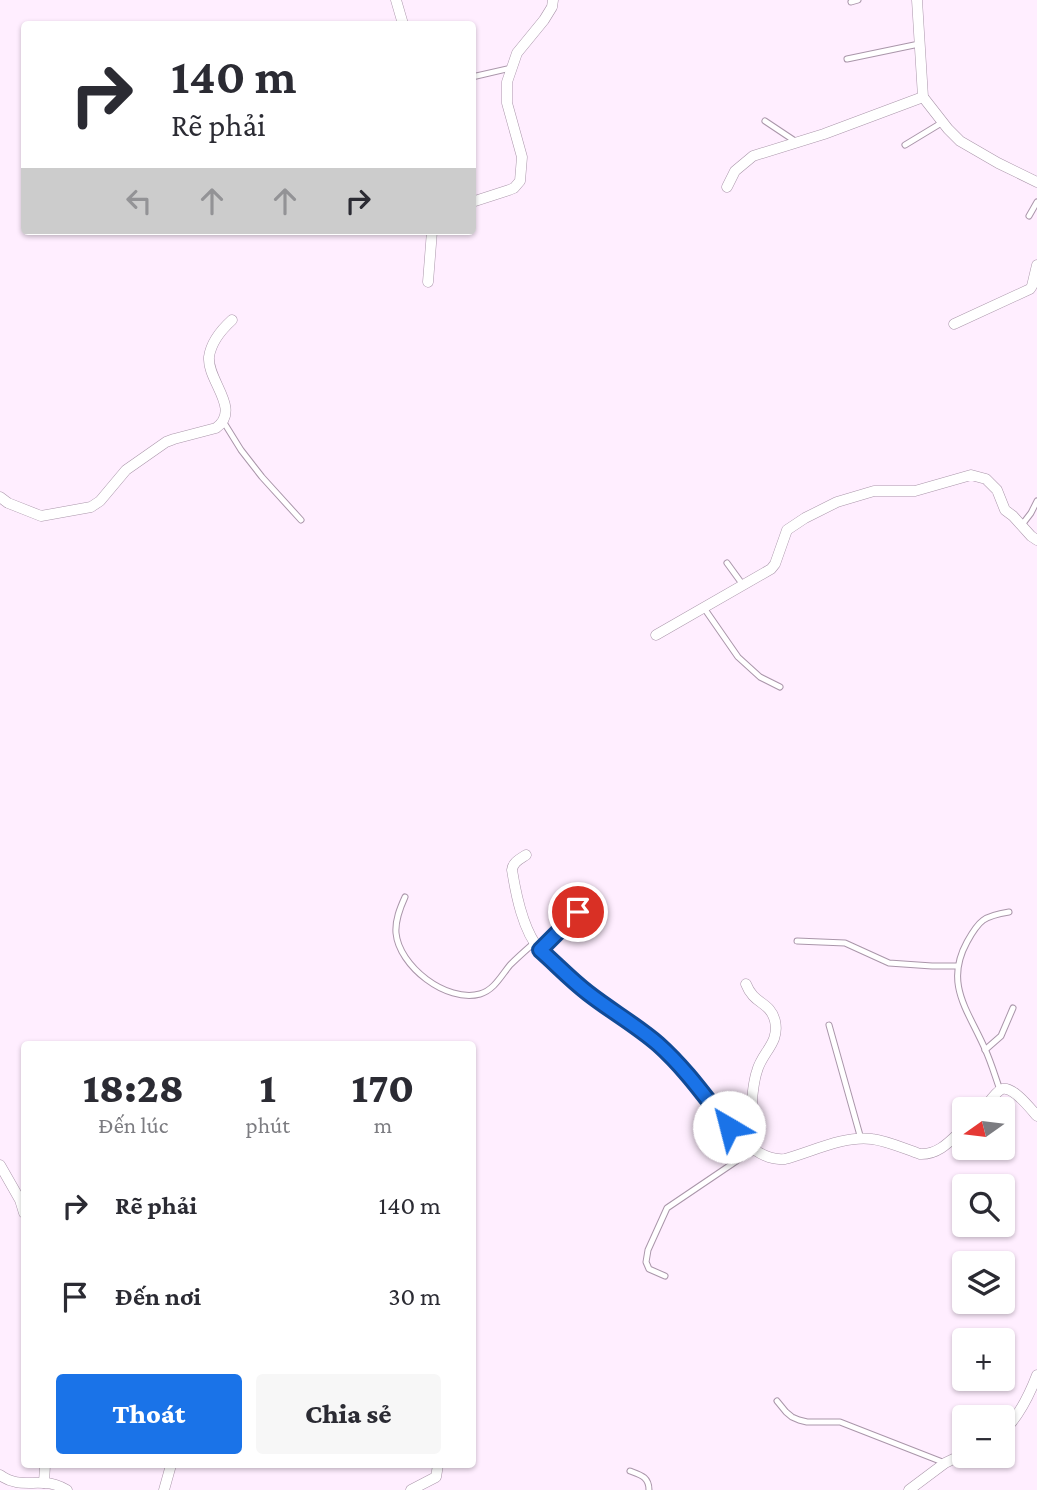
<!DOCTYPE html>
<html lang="vi">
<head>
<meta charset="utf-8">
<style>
	body { margin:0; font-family:"Crimson Pro",serif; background:#f7f7f7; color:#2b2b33; height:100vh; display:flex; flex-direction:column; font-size:26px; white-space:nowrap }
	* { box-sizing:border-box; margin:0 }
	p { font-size:23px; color:#7c7c81 }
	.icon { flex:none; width:38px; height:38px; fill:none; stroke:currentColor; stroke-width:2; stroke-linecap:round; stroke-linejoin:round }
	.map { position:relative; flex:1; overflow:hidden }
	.drawer { position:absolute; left:21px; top:1041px; width:455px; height:427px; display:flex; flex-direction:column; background:#fff; border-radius:7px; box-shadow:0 2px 5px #0004 }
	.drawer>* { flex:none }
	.banner { position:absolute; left:21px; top:21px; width:455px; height:214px; border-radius:7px; box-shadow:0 2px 5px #0004; background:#fff; color:#2b2b33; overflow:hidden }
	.needle { width:46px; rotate:256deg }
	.fabs { position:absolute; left:952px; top:1097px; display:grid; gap:14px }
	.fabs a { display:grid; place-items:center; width:63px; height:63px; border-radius:7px; background:#fff; box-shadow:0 2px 5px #0004; font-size:35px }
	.pin { position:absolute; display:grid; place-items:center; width:60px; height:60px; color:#fff; margin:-30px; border:4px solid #fff; border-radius:50%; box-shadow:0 2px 7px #0007 }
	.me { position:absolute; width:77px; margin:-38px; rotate:323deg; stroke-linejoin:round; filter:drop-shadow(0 0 5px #0008) }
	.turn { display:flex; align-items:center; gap:24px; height:147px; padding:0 35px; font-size:32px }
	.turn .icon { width:91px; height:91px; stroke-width:2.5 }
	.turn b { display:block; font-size:49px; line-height:60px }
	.lanes { display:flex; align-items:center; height:66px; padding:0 35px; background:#0003; justify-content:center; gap:35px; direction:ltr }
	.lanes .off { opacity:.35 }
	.eta { display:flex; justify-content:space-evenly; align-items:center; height:119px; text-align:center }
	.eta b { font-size:42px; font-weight:800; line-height:49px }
	.primary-button { display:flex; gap:14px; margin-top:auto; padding:14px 35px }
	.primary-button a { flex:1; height:80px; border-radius:7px; background:#1a73e8; color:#fff; font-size:28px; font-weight:800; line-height:80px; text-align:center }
	.primary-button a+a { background:#f7f7f7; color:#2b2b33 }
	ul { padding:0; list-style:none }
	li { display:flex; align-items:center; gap:21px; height:91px; padding:0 35px }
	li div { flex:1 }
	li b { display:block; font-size:26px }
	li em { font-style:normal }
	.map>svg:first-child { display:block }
</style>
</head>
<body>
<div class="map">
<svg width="1037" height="1490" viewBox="0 0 1037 1490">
	<rect width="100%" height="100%" fill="#fef"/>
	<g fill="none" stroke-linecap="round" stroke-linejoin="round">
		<defs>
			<g id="lane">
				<polyline points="851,2 858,0"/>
				<polyline points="847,59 919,44"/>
				<polyline points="472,77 511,68"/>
				<polyline points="765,121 798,143"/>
				<polyline points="905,145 943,122"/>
				<polyline points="1029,216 1037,202"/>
				<polyline points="223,421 241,450 262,477 301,520"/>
				<polyline points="1021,526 1031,513 1037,501"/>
				<polyline points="727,563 743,585"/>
				<polyline points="704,608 738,657 760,677 780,687"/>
				<path d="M 405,897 C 400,908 395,920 396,933 C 399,966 446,1003 480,994 C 494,990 501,976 510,965 C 518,957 526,950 534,943"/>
				<polyline points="797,941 845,943 889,963 932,966 957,966"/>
				<polyline points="540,950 578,913"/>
				<polyline points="829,1025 861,1139"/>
				<polyline points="985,1050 1001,1036 1013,1008"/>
				<path d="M 1000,1090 C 995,1076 991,1062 985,1049 C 968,1010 944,984 967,942 C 979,920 984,916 1009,912"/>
				<polyline points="665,1276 649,1269 646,1262 648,1250 667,1208 738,1160 757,1150"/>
				<polyline points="777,1401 786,1412 792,1417 799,1420 807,1422 840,1422 945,1463"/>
				<path d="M 630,1471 C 641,1475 649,1477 649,1490"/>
			</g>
			<g id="street">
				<polyline points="396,0 403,24"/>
				<polyline points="917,0 923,97 948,129 960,141 998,163 1037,182"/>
				<polyline points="727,187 735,171 753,156 824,134 923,97"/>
				<polyline points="472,202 509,190 514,188 520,181 522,157 507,103 507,82 517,53 544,20 552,7 553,0"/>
				<polyline points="428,282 432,231"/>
				<polyline points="954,324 1030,289 1032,286 1037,265"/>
				<path d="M 0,497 L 8,503 L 41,516 L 91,507 L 100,501 L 126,470 L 166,442 L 174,439 L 216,428 C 242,409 207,381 209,357 C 211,342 221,330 232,320"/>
				<polyline points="656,635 771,569 775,564 787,530 805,518 837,502 874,491 915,491 971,475 986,479 997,490 1005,510 1013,516 1031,536 1037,540"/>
				<path d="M 526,855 C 520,859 513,862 512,870 C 516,895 523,931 540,950 C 568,981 604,1002 637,1027 C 658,1042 678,1061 695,1082 C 716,1106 747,1163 785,1159 C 811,1152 845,1135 872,1139 C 888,1141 905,1149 920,1154 C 939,1155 951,1140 964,1128"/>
				<path d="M 746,984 C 754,1005 770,1001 775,1021 C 780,1043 762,1052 757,1071 C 754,1080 752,1096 752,1104 C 752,1108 754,1111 754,1115 C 757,1127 757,1136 752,1147"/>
				<path d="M 983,1110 C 988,1104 995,1092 1002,1089 C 1013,1086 1030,1108 1037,1116"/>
				<polyline points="0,1165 20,1200 24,1213"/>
				<path d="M 1003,1432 C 1019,1416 1029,1396 1037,1375"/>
				<path d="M 0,1475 C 15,1486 28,1482 45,1483 C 54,1483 60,1486 67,1490"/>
				<polyline points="44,1483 45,1465"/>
				<polyline points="164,1490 171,1465"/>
				<polyline points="411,1490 436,1477 438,1465"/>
				<polyline points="909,1490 945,1463 964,1454"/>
			</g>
		</defs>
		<!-- lane casing -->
		<use href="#lane" stroke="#aa96aa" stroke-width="7"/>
		<!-- street casing -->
		<use href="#street" stroke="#aa96aa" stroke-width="11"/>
		<!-- lane -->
		<use href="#lane" stroke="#fff" stroke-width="5"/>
		<!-- street -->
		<use href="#street" stroke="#fff" stroke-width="10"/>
	</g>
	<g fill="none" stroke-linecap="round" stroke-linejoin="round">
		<defs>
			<path id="route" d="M 578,912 L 540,950 C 556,964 571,980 588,993 C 611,1011 636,1025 658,1044 C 686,1069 706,1098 729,1127"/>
		</defs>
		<!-- route casing -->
		<use href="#route" stroke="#114b97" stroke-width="18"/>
		<!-- route -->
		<use href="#route" stroke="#1a73e8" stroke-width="12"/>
	</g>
</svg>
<div class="fabs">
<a><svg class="needle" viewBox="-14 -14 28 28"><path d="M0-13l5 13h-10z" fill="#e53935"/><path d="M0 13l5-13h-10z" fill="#7c7c81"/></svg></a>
<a><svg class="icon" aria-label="search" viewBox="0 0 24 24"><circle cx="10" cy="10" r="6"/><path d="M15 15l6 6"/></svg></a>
<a><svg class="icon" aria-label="layers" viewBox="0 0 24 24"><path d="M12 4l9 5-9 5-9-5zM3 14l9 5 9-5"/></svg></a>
<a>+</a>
<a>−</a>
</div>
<div class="pin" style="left:578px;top:912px;background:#d93025"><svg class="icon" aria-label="arrive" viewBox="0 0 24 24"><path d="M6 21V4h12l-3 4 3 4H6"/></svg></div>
<svg class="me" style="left:729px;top:1127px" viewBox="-20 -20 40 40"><circle r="19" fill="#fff"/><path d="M0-13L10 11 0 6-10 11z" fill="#1a73e8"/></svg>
<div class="banner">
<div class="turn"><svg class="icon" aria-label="right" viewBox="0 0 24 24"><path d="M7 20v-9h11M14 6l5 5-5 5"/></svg><div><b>140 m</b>Rẽ phải</div></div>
<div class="lanes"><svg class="icon off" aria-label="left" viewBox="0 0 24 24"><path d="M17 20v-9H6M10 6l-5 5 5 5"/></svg><svg class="icon off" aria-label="ahead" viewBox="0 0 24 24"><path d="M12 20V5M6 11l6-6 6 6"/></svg><svg class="icon off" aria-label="ahead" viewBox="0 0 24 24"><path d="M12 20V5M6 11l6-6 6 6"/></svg><svg class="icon" aria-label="right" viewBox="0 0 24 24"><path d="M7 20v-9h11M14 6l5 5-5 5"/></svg></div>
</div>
<section class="drawer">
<div class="eta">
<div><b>18:28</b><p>Đến lúc</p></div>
<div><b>1</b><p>phút</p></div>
<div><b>170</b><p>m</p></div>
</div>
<ul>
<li><svg class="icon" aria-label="right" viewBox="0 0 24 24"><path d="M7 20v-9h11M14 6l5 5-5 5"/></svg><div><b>Rẽ phải</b></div><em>140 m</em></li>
<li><svg class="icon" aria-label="arrive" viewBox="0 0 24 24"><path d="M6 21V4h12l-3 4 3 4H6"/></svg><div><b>Đến nơi</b></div><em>30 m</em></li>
</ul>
<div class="primary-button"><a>Thoát</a><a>Chia sẻ</a></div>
</section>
</div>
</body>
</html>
